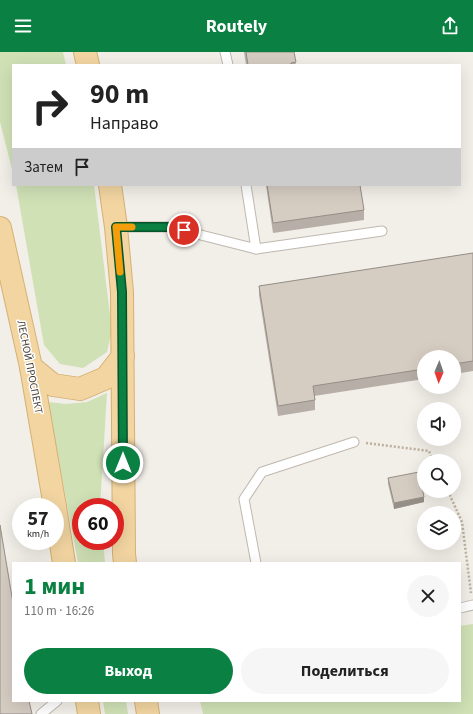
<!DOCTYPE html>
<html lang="ru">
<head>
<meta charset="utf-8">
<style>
	body { margin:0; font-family:"Source Sans 3",sans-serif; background:#f6f6f6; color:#222; height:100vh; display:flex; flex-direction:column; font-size:15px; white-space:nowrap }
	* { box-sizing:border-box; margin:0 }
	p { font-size:13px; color:#767676 }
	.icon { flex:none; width:22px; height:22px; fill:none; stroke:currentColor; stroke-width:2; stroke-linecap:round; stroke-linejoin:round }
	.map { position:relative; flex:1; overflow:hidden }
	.panel { position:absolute; left:12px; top:510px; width:449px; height:140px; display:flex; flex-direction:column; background:#fff; border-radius:0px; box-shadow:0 4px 16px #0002 }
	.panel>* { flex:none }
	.guide { position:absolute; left:12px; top:12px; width:449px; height:122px; border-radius:0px; box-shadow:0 4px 16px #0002; background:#fff; color:#222; overflow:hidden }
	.needle { width:26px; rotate:182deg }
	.tools { position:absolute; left:417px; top:298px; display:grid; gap:8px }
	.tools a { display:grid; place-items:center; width:44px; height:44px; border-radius:50%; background:#fff; box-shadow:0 4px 16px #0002; font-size:20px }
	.speed { position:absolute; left:12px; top:446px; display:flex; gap:8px; font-size:20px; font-weight:700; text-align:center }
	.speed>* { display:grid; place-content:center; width:52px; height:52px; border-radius:50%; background:#fff; box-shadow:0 4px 16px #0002; line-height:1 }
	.speed small { font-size:10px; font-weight:400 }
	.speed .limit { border:6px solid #d22; background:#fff; color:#111 }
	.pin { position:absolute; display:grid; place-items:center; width:34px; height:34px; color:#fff; margin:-17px; border:2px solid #fff; border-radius:50%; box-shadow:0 1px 4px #0007 }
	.me { position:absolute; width:44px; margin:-22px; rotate:0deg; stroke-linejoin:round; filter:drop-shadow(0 0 3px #0008) }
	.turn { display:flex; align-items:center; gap:14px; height:84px; padding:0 12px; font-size:18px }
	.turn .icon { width:52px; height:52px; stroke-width:2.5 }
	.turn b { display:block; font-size:28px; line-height:34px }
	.then { display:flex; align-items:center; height:38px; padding:0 12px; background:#0003; gap:8px; font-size:15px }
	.round { display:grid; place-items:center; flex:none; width:42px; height:42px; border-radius:21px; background:#f6f6f6 }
	.overview { display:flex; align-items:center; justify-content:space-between; height:68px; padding:0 12px }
	h1 { font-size:24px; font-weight:700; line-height:30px; color:#0b8043 }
	.primary-button { display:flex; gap:8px; margin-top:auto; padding:8px 12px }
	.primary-button a { flex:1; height:46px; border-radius:24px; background:#0b8043; color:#fff; font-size:16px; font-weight:700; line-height:46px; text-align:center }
	.primary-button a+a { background:#f6f6f6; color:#222 }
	header { display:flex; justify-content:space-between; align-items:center; height:52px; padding:0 12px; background:#0b8043; color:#fff; font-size:18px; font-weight:700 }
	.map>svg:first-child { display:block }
</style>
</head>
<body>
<header><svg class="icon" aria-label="menu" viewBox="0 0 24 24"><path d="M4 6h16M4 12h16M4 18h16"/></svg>Routely<svg class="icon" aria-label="share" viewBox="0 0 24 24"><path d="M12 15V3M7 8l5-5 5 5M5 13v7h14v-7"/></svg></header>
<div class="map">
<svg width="473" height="662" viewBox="0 0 473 662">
	<rect width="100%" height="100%" fill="#f2eee8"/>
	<!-- green -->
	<g fill="#d0e1b6">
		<polygon points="0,0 63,0 66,13 13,13 13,121 0,70"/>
		<polygon points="16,133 94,133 112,279 107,300 83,316 60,312 44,293"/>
		<polygon points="107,341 100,455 81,455 81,489 103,489 105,511 78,511 48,350 66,352 87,350"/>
		<polygon points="473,572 473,662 203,662 200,649 460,649 460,574"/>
		<polygon points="103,649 126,649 128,662 105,662"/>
	</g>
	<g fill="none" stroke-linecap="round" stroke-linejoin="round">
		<defs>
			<g id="lane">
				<polyline points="225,0 228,13"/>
				<polyline points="246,133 256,197"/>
				<polyline points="116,175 169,175 256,197 382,179"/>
				<polyline points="256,511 244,447 262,420 354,390"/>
				<polyline points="460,556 473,553"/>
				<polyline points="41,662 57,649"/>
			</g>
			<g id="primary">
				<polyline points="85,0 88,13"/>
				<polyline points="110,133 116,175 122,240 124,502 125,511"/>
				<polyline points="0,176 31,315 55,455"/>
				<polyline points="31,315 53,333 80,337 106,326 123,304"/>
				<polyline points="55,455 64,511"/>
				<polyline points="87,649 89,662"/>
				<polyline points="146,649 148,662"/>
			</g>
		</defs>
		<!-- lane casing -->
		<use href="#lane" stroke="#bfb8af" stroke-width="11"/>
		<!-- primary casing -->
		<use href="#primary" stroke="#d5b173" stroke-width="24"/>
		<!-- path -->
		<g stroke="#bcb09f" stroke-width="2.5" stroke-dasharray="2 2" stroke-linecap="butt">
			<polyline points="366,391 429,399 433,409"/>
			<polyline points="448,439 462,470 471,541"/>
		</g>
		<!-- lane -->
		<use href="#lane" stroke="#fff" stroke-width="9"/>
		<!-- primary -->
		<use href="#primary" stroke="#f2d5a1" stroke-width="22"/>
	</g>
	<!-- wall -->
	<g fill="#b7afa7">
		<polygon points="244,0 294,0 296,13 246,13"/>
		<polygon points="266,133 360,133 364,158 364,168 273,181"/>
		<polygon points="473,201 473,319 454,322 454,305 424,305 424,327 314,344 315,348 315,358 278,364 259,243 259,234"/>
		<polygon points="388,426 424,450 394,457 388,432"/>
	</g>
	<!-- shaded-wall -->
	<polygon fill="#958f88" points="424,445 424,450 394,457 394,451"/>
	<!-- building -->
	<g fill="#d5ccc2" stroke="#958f88">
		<polygon points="246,0 294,0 296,10 291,11 291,13 248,13"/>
		<polygon points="267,133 360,133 364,158 273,171"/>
		<polygon points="473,201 473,309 454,312 454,305 424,305 424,317 313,334 315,348 278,354 259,234"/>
		<polygon points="419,420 424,445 394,451 388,426"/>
		<polygon points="0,473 13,551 13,649 29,649 32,662 0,662"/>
	</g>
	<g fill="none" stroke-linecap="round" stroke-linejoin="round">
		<defs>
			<polyline id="route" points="123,411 122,240 116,175 169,175 184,178"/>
		</defs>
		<!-- route casing -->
		<use href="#route" stroke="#07532c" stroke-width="10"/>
		<!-- route -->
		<use href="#route" stroke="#0b8043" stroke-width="7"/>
		<!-- slow -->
		<polyline stroke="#f59e0b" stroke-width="7" points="120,220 116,175 132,175"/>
	</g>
	<g text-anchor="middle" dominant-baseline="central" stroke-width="3" stroke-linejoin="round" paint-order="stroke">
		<!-- street labels -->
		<g font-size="11" fill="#443e38" stroke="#fff">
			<text transform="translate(30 315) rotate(79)">ЛЕСНОЙ ПРОСПЕКТ</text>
		</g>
	</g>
</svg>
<div class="tools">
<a><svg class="needle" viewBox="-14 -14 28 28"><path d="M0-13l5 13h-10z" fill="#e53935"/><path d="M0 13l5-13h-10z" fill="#767676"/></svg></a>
<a><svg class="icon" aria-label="sound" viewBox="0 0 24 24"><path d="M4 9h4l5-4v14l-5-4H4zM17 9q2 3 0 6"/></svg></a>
<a><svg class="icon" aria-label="search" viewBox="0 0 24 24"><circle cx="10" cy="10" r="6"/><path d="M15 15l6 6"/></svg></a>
<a><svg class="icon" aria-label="layers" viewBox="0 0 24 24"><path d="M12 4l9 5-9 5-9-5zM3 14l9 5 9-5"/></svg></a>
</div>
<div class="speed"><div>57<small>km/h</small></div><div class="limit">60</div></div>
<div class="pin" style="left:184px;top:178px;background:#d93025"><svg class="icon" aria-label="arrive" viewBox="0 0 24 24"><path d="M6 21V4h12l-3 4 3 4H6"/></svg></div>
<svg class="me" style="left:123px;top:411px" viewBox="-20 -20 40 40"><circle r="17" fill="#0b8043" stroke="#fff" stroke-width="3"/><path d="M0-11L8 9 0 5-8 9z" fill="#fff"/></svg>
<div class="guide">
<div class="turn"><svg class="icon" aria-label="right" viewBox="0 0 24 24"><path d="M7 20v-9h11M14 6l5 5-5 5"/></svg><div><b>90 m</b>Направо</div></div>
<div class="then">Затем<svg class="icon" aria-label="arrive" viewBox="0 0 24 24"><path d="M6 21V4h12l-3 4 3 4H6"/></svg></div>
</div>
<section class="panel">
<div class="overview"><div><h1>1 мин</h1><p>110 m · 16:26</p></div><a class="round"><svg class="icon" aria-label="close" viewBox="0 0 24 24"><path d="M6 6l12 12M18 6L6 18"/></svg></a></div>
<div class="primary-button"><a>Выход</a><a>Поделиться</a></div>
</section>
</div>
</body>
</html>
